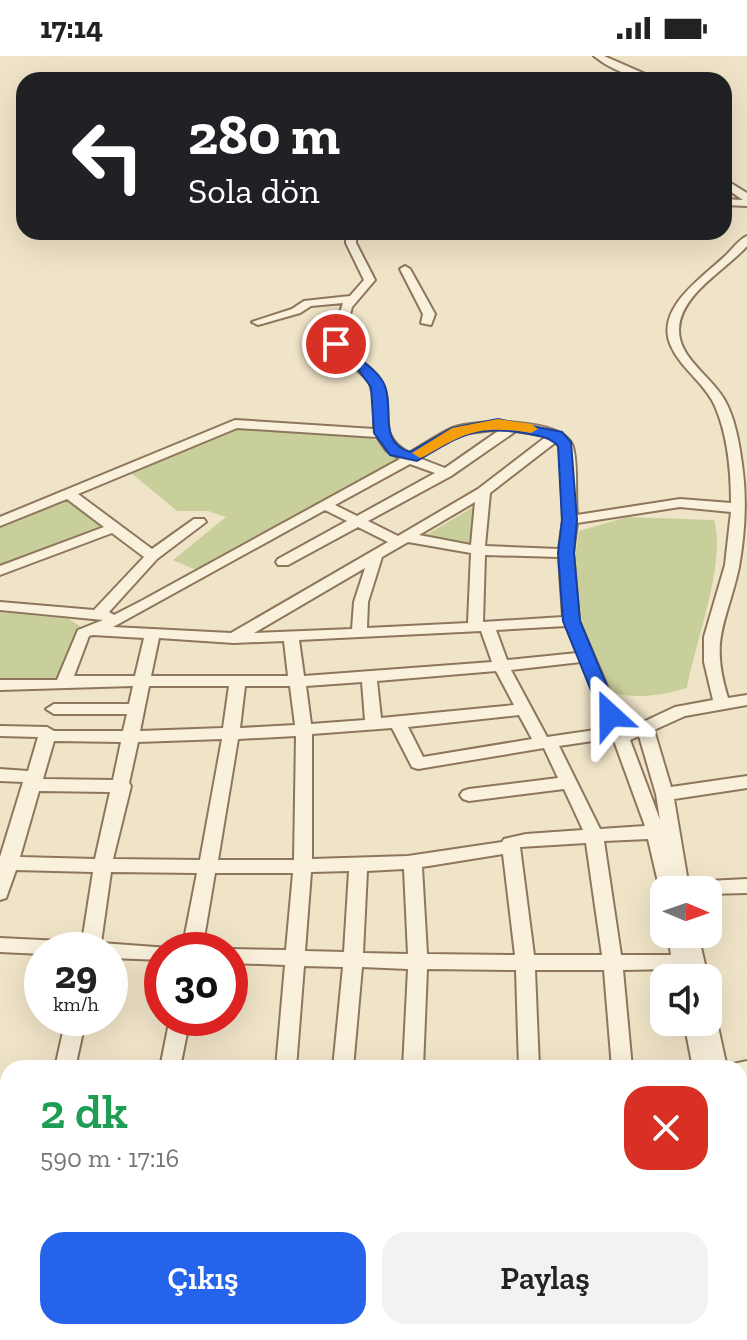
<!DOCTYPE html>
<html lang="tr">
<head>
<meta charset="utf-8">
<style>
	body { margin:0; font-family:"Zilla Slab",serif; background:#f2f2f2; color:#222; height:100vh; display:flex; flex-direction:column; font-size:30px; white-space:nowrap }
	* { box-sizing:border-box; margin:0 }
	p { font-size:26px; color:#767676 }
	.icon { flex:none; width:44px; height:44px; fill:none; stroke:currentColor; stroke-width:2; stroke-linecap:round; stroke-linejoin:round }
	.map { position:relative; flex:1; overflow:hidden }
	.panel { position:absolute; left:0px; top:1004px; width:748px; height:280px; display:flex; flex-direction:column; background:#fff; border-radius:24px 24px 0 0; box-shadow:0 8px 32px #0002 }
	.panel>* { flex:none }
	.guide { position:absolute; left:16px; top:16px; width:716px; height:168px; border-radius:24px; box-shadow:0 8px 32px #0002; background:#202124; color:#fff; overflow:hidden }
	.needle { width:52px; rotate:92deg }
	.buttons { position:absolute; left:650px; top:820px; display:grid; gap:16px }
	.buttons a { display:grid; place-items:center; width:72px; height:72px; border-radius:16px; background:#fff; box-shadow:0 8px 32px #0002; font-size:40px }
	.speed { position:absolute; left:24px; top:876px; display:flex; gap:16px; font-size:40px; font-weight:700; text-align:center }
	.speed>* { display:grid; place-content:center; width:104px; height:104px; border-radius:50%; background:#fff; box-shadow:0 8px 32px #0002; line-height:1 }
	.speed small { font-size:20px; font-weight:400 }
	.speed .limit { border:12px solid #d22; background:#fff; color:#111 }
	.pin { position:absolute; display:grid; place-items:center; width:68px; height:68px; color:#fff; margin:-34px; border:4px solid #fff; border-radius:50%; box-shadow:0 2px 8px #0007 }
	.me { position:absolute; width:88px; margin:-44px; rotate:336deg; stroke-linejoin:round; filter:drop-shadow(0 0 6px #0008) }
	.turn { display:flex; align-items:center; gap:28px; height:168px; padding:0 40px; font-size:36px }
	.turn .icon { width:104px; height:104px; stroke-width:2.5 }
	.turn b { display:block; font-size:56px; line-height:68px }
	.round { display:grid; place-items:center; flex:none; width:84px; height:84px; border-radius:24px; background:#f2f2f2 }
	.headline { display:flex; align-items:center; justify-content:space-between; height:136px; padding:0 40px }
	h1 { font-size:48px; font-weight:600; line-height:60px; color:#1e9e55 }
	.button { display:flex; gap:16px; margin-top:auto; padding:16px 40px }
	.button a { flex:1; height:92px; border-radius:24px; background:#2563eb; color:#fff; font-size:32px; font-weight:600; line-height:92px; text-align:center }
	.button a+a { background:#f2f2f2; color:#222 }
	.status { display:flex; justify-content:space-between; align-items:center; height:56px; padding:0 40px; background:#fff; direction:ltr }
	.status svg { height:22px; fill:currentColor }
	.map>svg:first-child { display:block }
</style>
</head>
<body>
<div class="status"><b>17:14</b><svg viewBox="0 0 49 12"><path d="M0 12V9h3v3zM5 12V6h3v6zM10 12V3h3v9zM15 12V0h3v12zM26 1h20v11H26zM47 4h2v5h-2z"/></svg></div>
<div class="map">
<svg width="747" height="1284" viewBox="0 0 747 1284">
	<rect width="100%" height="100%" fill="#f0e4c8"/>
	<!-- green -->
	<g fill="#c9cf9b">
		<polygon points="239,370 365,380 380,386 400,404 198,515 173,504 226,461 208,455 177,455 130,416"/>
		<polygon points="68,444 108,471 0,512 0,472"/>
		<polygon points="475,450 470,487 426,479"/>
		<path d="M 627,461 L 714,464 C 727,504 695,588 687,632 C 655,641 632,644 601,633 L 576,567 L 574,507 L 579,475 Z"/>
		<polygon points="0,556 69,563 83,572 70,593 59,625 0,625"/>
	</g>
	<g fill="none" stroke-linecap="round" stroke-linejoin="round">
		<defs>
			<g id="minor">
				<path d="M 594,0 L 604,0 L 659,24 C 637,24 611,14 594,0 Z"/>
				<polygon points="724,123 747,137 747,150 724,149 724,143 743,144 724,131"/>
				<path d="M 346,176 L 356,176 L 356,187 L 375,224 L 352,251 L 342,288 C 354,301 370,309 380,324 C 398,352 372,377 409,397 C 423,389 437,379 452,372 C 476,363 564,361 573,391 C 578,409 575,439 577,459 L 680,443 L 731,447 C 731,415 728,380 715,350 C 705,327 681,313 671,290 C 654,253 702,222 724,201 C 732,194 738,184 747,180 L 747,190 C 726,214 680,238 679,273 C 678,302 711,320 724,343 C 735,362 739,386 742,408 C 747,442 745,477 739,511 C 727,567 709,581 728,642 L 747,639 L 747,649 L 685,660 L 654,674 L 671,731 L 747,720 L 747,732 L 674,743 L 688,826 L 747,823 L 747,837 L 708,838 L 708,834 L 664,834 L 664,840 L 661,839 L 648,783 L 604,785 L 621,899 L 671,899 L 668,878 L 698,878 L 708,922 L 675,922 L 674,913 L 623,914 L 632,1012 L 612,1012 L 604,914 L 535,914 L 539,1012 L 519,1012 L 516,914 L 427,913 L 423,1012 L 403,1012 L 408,913 L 362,911 L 353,1012 L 333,1012 L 343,911 L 304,910 L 296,1012 L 276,1012 L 285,909 L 230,907 L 230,894 L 226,894 L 230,893 L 286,894 L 293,817 L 215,817 L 202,894 L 182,894 L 197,817 L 111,816 L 101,887 L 169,892 L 170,894 L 162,894 L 162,904 L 110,902 L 110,894 L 42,894 L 42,898 L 0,896 L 0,882 L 82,886 L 93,816 L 16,814 L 6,842 L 0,844 L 0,801 L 23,726 L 0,725 L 0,713 L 28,715 L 38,681 L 0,680 L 0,670 L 47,671 L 54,675 L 123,675 L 127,658 L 54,658 L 46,653 L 54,648 L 129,648 L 133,630 L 0,634 L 0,624 L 57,624 L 78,574 L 103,564 L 0,554 L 0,546 L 94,554 L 144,501 L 112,477 L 0,519 L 0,510 L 104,471 L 67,443 L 0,470 L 0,461 L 235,364 L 374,373 L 374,342 L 369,325 L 330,288 L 343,247 L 311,250 L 300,257 L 258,269 L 252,266 L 292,253 L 304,245 L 350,240 L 364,224 L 346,187 ZM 237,372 L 377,381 L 386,394 L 400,403 L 143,544 L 114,559 L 109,556 L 157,503 L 206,466 L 204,463 L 194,463 L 152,493 L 78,438 ZM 501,373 L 445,412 L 419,402 L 461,378 ZM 516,375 L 547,380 L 478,433 L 398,480 L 368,465 L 451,420 ZM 556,386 L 560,390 L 563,464 L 559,493 L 485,490 L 490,437 ZM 410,408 L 435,417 L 357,460 L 335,449 ZM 475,446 L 471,489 L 419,479 ZM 680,451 L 731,456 L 725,509 L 704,581 L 704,606 L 713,644 L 675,651 L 626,674 L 579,565 L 573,497 L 577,467 ZM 325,454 L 347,465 L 278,503 L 276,506 L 278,509 L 288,509 L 358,471 L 388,486 L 231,577 L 113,571 ZM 408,486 L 471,497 L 468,567 L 367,572 L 368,546 L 382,501 ZM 485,499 L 559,501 L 563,561 L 483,566 ZM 365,512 L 354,546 L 352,573 L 254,577 ZM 566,570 L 577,597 L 507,604 L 496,574 ZM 481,575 L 492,606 L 304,620 L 299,584 ZM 93,579 L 144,582 L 135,620 L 74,620 L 89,580 ZM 159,582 L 234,587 L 284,585 L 288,620 L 151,620 ZM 581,606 L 609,672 L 547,681 L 511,614 ZM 496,615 L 514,649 L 381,662 L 377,625 ZM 362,626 L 365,664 L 311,668 L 306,630 ZM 149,630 L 229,630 L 223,672 L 140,675 ZM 245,630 L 290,630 L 295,669 L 240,672 ZM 519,659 L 532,683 L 423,701 L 408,671 ZM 392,672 L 412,711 L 418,713 L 544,692 L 558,722 L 469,733 L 463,735 L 460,739 L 463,743 L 469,745 L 564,733 L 583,774 L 526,778 L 504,783 L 502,786 L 408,800 L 312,803 L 312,678 ZM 296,680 L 294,804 L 218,804 L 238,683 ZM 639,680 L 656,738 L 660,764 L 630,684 ZM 613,682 L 645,770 L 600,773 L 559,690 ZM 222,683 L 200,804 L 113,803 L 131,730 L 129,727 L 138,686 ZM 54,685 L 121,686 L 113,724 L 43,723 ZM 39,735 L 110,736 L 95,803 L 20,801 ZM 586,787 L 602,899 L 534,899 L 520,791 ZM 503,798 L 515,899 L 427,898 L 422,811 ZM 404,813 L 408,898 L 363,897 L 367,815 ZM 349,815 L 344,896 L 305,895 L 311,816 Z"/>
				<polygon points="405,210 410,213 435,258 431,269 421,267 423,258 400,213"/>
				<polygon points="708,958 714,960 717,966 727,1012 693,1012 684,966 708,966"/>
				<polygon points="66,962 86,962 75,1012 55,1012"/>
				<polygon points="170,962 190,962 180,1012 160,1012"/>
				<polygon points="747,1005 747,1021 740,1022 740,1012 731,1012 733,1008"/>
				<polygon points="740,1095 747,1097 747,1137 740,1134"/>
				<rect x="0" y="1116" width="8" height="20"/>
				<polygon points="470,1276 494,1276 495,1284 471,1284"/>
				<polygon points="582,1276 606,1276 607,1284 583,1284"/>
			</g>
			<g id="major">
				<polygon points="740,1163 747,1163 747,1213 740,1214"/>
				<polygon points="0,1216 8,1216 8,1270 0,1271 0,1243 7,1242 0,1242"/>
				<polygon points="274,1276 318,1276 319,1284 274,1284"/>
			</g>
		</defs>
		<!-- minor casing -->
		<use href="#minor" stroke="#8d765c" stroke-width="4"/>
		<!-- major casing -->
		<use href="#major" stroke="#5b4430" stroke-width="4"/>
		<!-- minor -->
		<use href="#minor" fill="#faf1dc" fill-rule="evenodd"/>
		<!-- major -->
		<use href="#major" fill="#f3d9a0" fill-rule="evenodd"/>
	</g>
	<!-- route -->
	<path fill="#2563eb" stroke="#184099" stroke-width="2" d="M 331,285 L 340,285 C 352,302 377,310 385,330 C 394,355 378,386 410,396 L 452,372 L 498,363 L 562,376 L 571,386 L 577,464 L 574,497 L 580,565 L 619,659 L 617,663 L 610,665 L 601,659 L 563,565 L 558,497 L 562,464 L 558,390 C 550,381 542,381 530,378 C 477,368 462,378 417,405 L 390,399 L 374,377 L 371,331 L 357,312 L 339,302 L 329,288 Z"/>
	<!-- slow -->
	<path fill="#f59e0b" d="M 498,363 L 531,368 L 538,373 L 531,377 C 482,369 467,375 425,400 L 420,402 L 412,397 L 452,372 Z"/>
</svg>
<div class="buttons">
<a><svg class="needle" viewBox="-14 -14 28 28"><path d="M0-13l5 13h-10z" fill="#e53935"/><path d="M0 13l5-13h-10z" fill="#767676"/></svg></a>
<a><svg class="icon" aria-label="sound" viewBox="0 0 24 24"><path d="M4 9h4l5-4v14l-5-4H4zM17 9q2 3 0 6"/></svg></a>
</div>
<div class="speed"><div>29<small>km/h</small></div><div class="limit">30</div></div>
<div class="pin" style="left:336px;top:288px;background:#d93025"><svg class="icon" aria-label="arrive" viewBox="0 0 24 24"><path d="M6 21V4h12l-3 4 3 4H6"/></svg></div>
<svg class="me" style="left:610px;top:659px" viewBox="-20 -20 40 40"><path d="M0-17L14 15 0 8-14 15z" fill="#2563eb" stroke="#fff" stroke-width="4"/></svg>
<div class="guide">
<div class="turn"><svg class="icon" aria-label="left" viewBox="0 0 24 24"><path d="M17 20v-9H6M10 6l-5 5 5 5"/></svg><div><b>280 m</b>Sola dön</div></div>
</div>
<section class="panel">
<div class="headline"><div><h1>2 dk</h1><p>590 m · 17:16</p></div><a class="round" style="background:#d93025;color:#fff"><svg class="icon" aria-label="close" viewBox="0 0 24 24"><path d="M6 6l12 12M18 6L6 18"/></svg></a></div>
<div class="button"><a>Çıkış</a><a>Paylaş</a></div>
</section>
</div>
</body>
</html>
